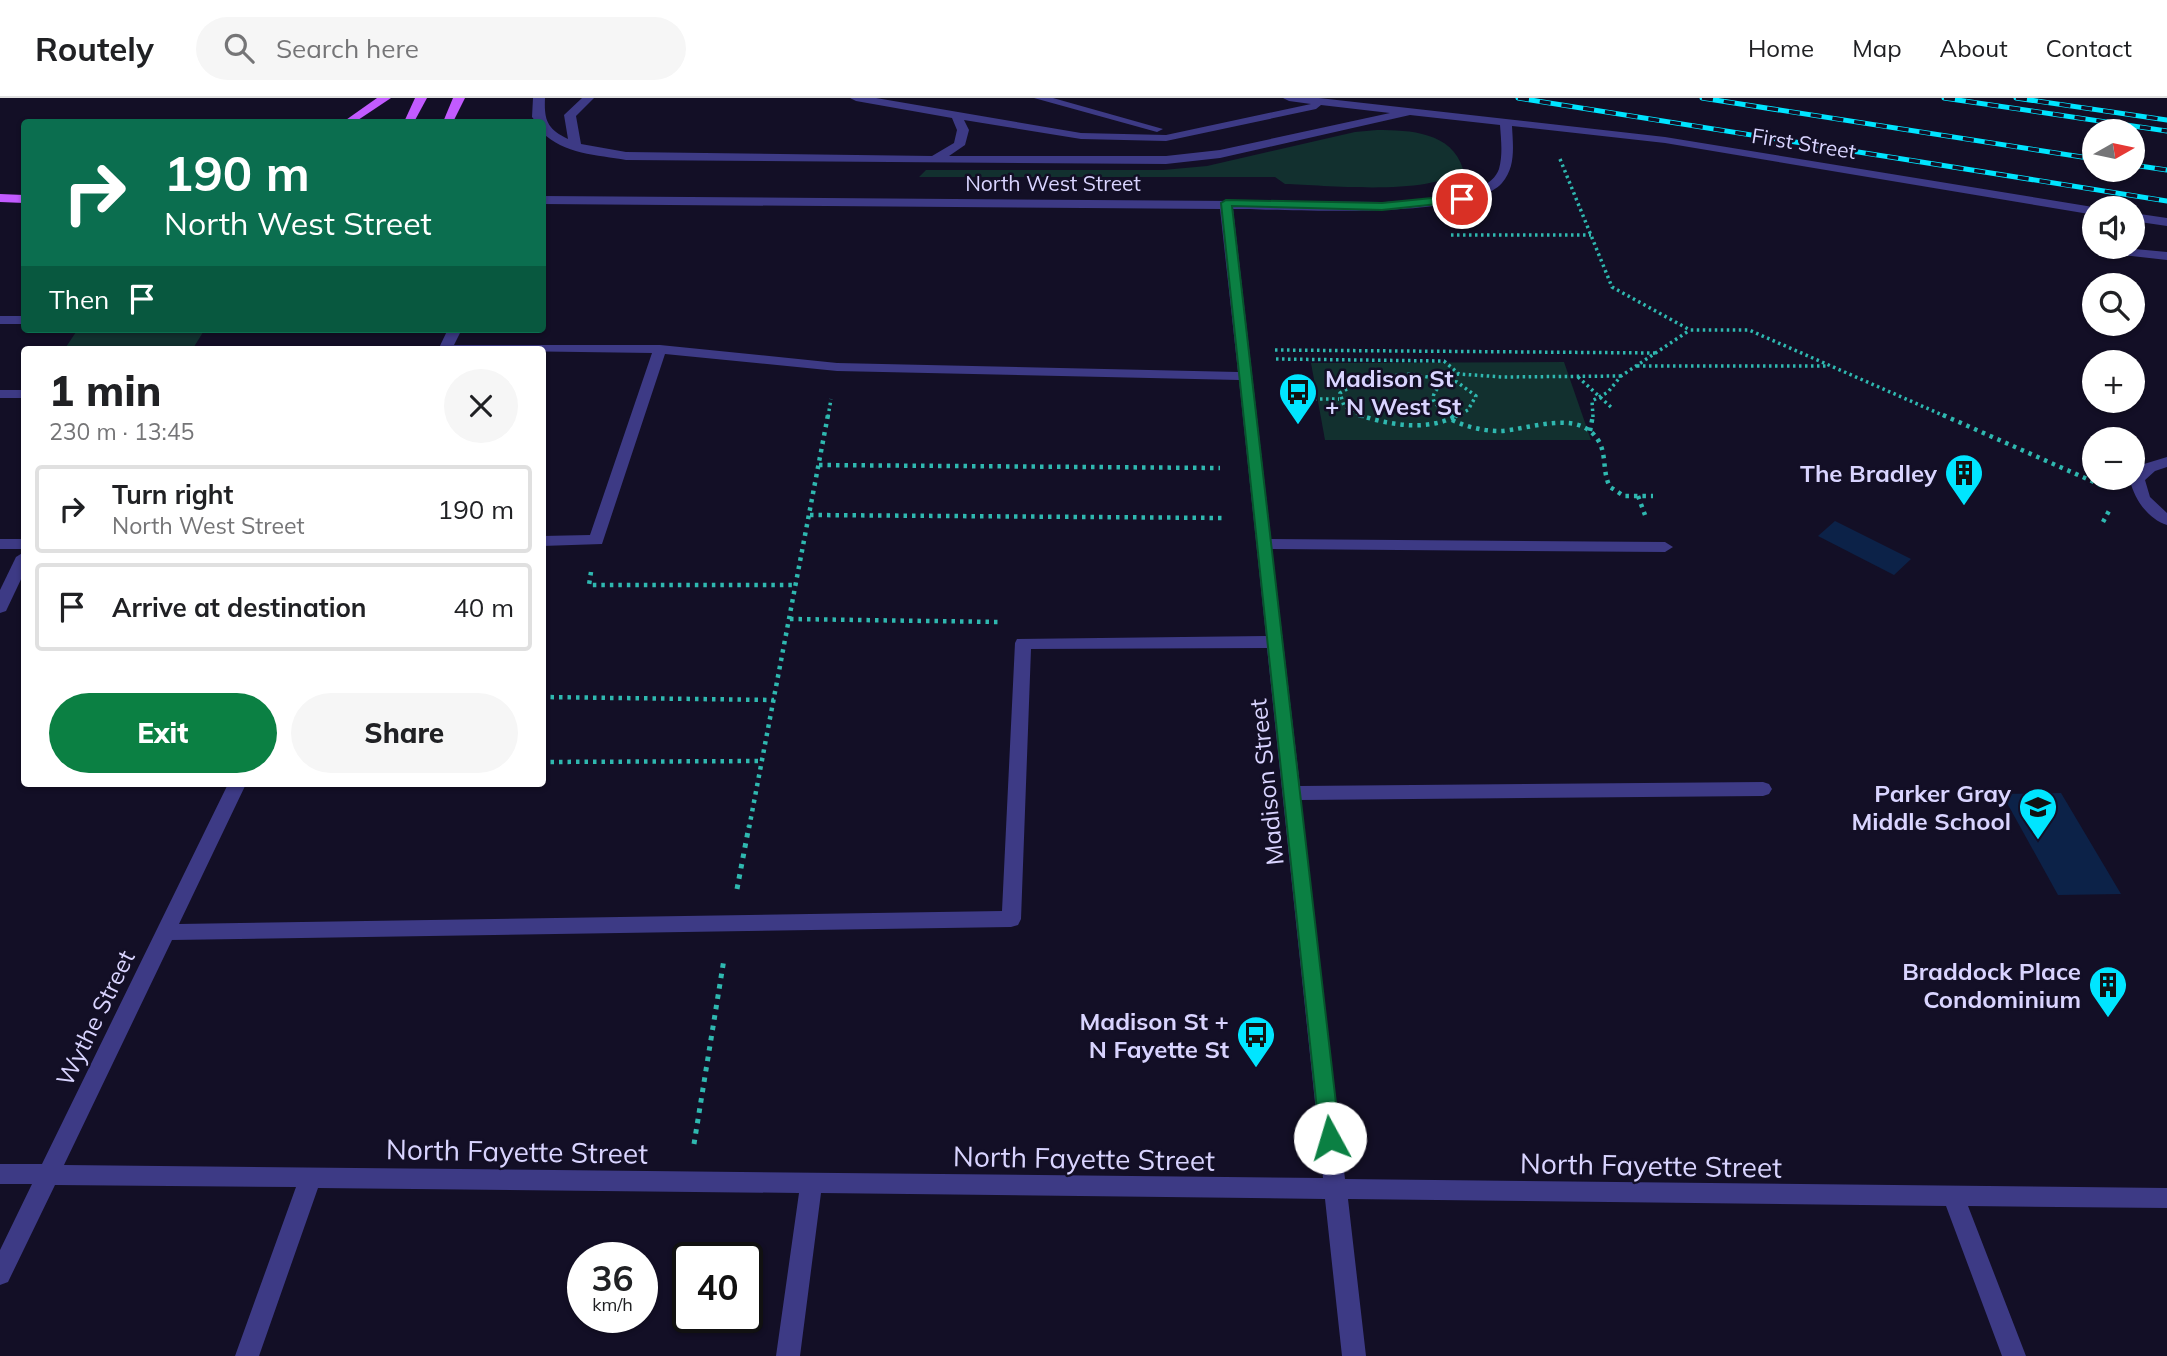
<!DOCTYPE html>
<html lang="en">
<head>
<meta charset="utf-8">
<style>
	body { margin:0; font-family:Mulish,sans-serif; background:#f6f6f6; color:#202124; height:100vh; display:flex; flex-direction:column; font-size:26px; white-space:nowrap }
	* { box-sizing:border-box; margin:0 }
	p { font-size:23px; color:#757577 }
	.icon { flex:none; width:38px; height:38px; fill:none; stroke:currentColor; stroke-width:2; stroke-linecap:round; stroke-linejoin:round }
	.map { position:relative; flex:1; overflow:hidden }
	.side { position:absolute; left:21px; top:248px; width:525px; height:441px; display:flex; flex-direction:column; background:#fff; border-radius:7px; box-shadow:0 2px 5px #0004 }
	.side>* { flex:none }
	.hud { position:absolute; left:21px; top:21px; width:525px; height:214px; border-radius:7px; box-shadow:0 2px 5px #0004; background:#0b6e4f; color:#fff; overflow:hidden }
	.needle { width:46px; rotate:81deg }
	.buttons { position:absolute; left:2082px; top:21px; display:grid; gap:14px }
	.buttons a { display:grid; place-items:center; width:63px; height:63px; border-radius:50%; background:#fff; box-shadow:0 2px 5px #0004; font-size:35px }
	.speed { position:absolute; left:567px; top:1144px; display:flex; gap:14px; font-size:35px; font-weight:700; text-align:center }
	.speed>* { display:grid; place-content:center; width:91px; height:91px; border-radius:50%; background:#fff; box-shadow:0 2px 5px #0004; line-height:1 }
	.speed small { font-size:18px; font-weight:400 }
	.speed .limit { border:4px solid #111; border-radius:10px; background:#fff; color:#111 }
	.pin { position:absolute; display:grid; place-items:center; width:60px; height:60px; color:#fff; margin:-30px; border:4px solid #fff; border-radius:50%; box-shadow:0 2px 7px #0007 }
	.me { position:absolute; width:77px; margin:-38px; rotate:354deg; stroke-linejoin:round; filter:drop-shadow(0 0 5px #0008) }
	.turn { display:flex; align-items:center; gap:24px; height:147px; padding:0 28px; font-size:32px }
	.turn .icon { width:91px; height:91px; stroke-width:2.5 }
	.turn b { display:block; font-size:49px; line-height:60px }
	.then { display:flex; align-items:center; height:66px; padding:0 28px; background:#0003; gap:14px; font-size:26px }
	.round { display:grid; place-items:center; flex:none; width:74px; height:74px; border-radius:37px; background:#f6f6f6 }
	.headline { display:flex; align-items:center; justify-content:space-between; height:119px; padding:0 28px }
	h1 { font-size:42px; font-weight:800; line-height:52px }
	.action { display:flex; gap:14px; margin-top:auto; padding:14px 28px }
	.action a { flex:1; height:80px; border-radius:42px; background:#0b8043; color:#fff; font-size:28px; font-weight:800; line-height:80px; text-align:center }
	.action a+a { background:#f6f6f6; color:#202124 }
	ul { padding:0; list-style:none }
	li { display:flex; align-items:center; gap:21px; height:88px; margin:0 14px 10px; padding:0 14px; border:4px solid #e0e0e0; border-radius:7px }
	li div { flex:1 }
	li b { display:block; font-size:26px }
	li em { font-style:normal }
	header { display:flex; align-items:center; gap:42px; box-sizing:border-box; height:98px; padding:0 35px; background:#fff; border-bottom:2px solid #e0e0e0 }
	header strong { font-size:33px }
	nav { display:flex; gap:38px; margin-inline-start:auto; font-size:24px }
	.search { width:490px; height:63px; background:#f6f6f6; display:flex; align-items:center; gap:18px; box-sizing:border-box; padding:0 24px; border-radius:38px; color:#757577; font-size:26px }
	.map>svg:first-child { display:block }
</style>
</head>
<body>
<header>
<strong>Routely</strong>
<div class="search"><svg class="icon" aria-label="search" viewBox="0 0 24 24"><circle cx="10" cy="10" r="6"/><path d="M15 15l6 6"/></svg>Search here</div>
<nav><a>Home</a><a>Map</a><a>About</a><a>Contact</a></nav>
</header>
<div class="map">
<svg width="2167" height="1258" viewBox="0 0 2167 1258">
	<rect width="100%" height="100%" fill="#130f26"/>
	<!-- green -->
	<g fill="#12302f">
		<path d="M 1377,32 C 1410,32 1452,34 1463,71 C 1433,99 1327,87 1285,86 L 1275,79 L 919,79 L 926,72 L 1163,72 L 1207,68 L 1355,34 Z"/>
		<polygon points="78,231 205,231 192,252 64,252"/>
		<polygon points="1564,264 1591,342 1325,342 1311,265"/>
	</g>
	<!-- water -->
	<g fill="#0c2248">
		<polygon points="1835,423 1911,461 1894,477 1818,438"/>
		<polygon points="2061,695 2121,796 2058,797 2002,696"/>
	</g>
	<g fill="none" stroke-linecap="round" stroke-linejoin="round">
		<!-- path-far2 -->
		<g stroke="#2fb8b0" stroke-width="3.5" stroke-dasharray="2.5 3.5" stroke-linecap="butt">
			<polyline points="1560,61 1612,189 1690,232 1749,232 1947,319"/>
			<polyline points="1451,137 1591,137"/>
			<polyline points="1275,252 1656,255"/>
			<polyline points="1276,261 1444,263 1459,276"/>
			<polyline points="1637,268 1829,268"/>
			<polyline points="1439,279 1459,276 1502,279 1621,278"/>
			<polyline points="1578,279 1612,310"/>
			<path d="M 1446,282 C 1423,302 1434,306 1455,319"/>
			<polyline points="1284,301 1339,301"/>
			<polyline points="828,319 831,301"/>
			<polyline points="1364,319 1344,308 1340,295 1364,281 1410,276 1457,284 1476,298 1468,312 1455,319"/>
			<polyline points="1593,319 1592,303 1608,294 1621,278 1690,232"/>
		</g>
		<!-- path-far1 -->
		<g stroke="#2fb8b0" stroke-width="4.5" stroke-dasharray="3.5 5" stroke-linecap="butt">
			<path d="M 1359,317 C 1389,327 1428,334 1458,317"/>
			<polyline points="1452,317 1455,319"/>
			<polyline points="1943,317 2103,388"/>
			<path d="M 1452,322 C 1467,329 1483,333 1500,333 C 1528,332 1578,310 1598,342 C 1607,356 1602,374 1610,389 L 1624,398 L 1653,398"/>
			<polyline points="1590,333 1593,317"/>
			<polyline points="819,367 1220,370"/>
			<polyline points="1638,398 1645,417"/>
			<polyline points="810,417 1225,420"/>
			<polyline points="2103,424 2110,411"/>
			<polyline points="591,474 589,487 797,487"/>
			<polyline points="790,521 999,524"/>
			<polyline points="542,599 774,602"/>
			<polyline points="542,664 762,663"/>
			<polyline points="749,730 828,317"/>
		</g>
		<!-- path -->
		<g stroke="#2fb8b0" stroke-width="5" stroke-dasharray="4.5 6" stroke-linecap="butt">
			<polyline points="737,791 749,728"/>
			<polyline points="694,1046 724,861"/>
		</g>
		<!-- minor -->
		<g fill="#3d3a85" fill-rule="evenodd">
			<path d="M 533,0 L 545,0 C 544,22 547,31 568,41 L 564,17 L 582,0 L 594,0 L 576,18 L 581,46 L 626,54 L 932,58 L 954,45 L 957,32 L 952,20 L 856,3 L 850,0 L 876,0 L 1081,35 L 1166,37 L 1311,6 L 1289,3 L 1283,0 L 1319,0 L 1665,39 L 2099,110 L 2095,110 L 2095,117 L 1665,45 L 1512,28 C 1513,48 1516,69 1502,85 C 1468,123 1286,111 1233,111 L 1271,441 L 1665,444 L 1673,449 L 1665,454 L 1272,451 L 1300,688 L 1763,684 L 1769,686 L 1772,691 L 1769,696 L 1763,698 L 1301,702 L 1345,1081 L 2167,1090 L 2167,1110 L 1968,1108 L 2026,1258 L 2002,1258 L 1946,1108 L 1348,1101 L 1366,1258 L 1342,1258 L 1325,1101 L 821,1095 L 800,1258 L 776,1258 L 799,1095 L 318,1090 L 259,1258 L 235,1258 L 296,1089 L 55,1087 L 8,1184 L 0,1187 L 0,1152 L 32,1086 L 0,1086 L 0,1066 L 42,1066 L 228,686 L 246,686 L 179,826 L 1002,813 L 1015,545 L 1017,541 L 1266,538 L 1239,282 L 837,273 L 665,256 L 602,446 L 542,448 L 542,438 L 590,437 L 652,255 L 438,252 L 448,231 L 462,231 L 454,247 L 660,247 L 837,265 L 1238,274 L 1220,111 L 542,106 L 542,98 L 1383,104 C 1412,103 1487,104 1499,71 C 1503,57 1501,41 1500,27 L 1410,17 L 1220,60 L 1166,66 L 626,62 C 598,57 563,56 542,34 L 542,24 L 536,24 L 532,19 ZM 1321,7 L 1390,15 L 1220,52 L 1166,58 L 949,58 L 965,47 L 969,32 L 964,22 L 1081,41 L 1166,43 L 1316,11 ZM 1267,550 L 1323,1080 L 64,1067 L 172,842 L 1011,829 L 1018,827 L 1021,821 L 1031,551 Z"/>
			<polygon points="1034,0 1053,0 1163,31 1157,34"/>
			<polygon points="2133,115 2167,120 2167,128 2133,123"/>
			<polygon points="2092,147 2167,154 2167,162 2096,154 2090,150"/>
			<rect x="0" y="218" width="24" height="8"/>
			<rect x="0" y="292" width="24" height="8"/>
			<path d="M 2167,359 L 2167,369 L 2155,373 L 2145,382 L 2150,399 L 2167,415 L 2167,427 C 2148,421 2134,401 2130,382 L 2144,366 Z"/>
			<rect x="0" y="441" width="24" height="10"/>
			<polygon points="24,454 24,475 6,513 0,515 0,492 16,459"/>
		</g>
		<!-- major -->
		<g fill="#c25bff" fill-rule="evenodd">
			<polygon points="377,0 391,0 355,24 343,24"/>
			<polygon points="415,0 427,0 414,24 404,24"/>
			<polygon points="453,0 465,0 453,24 443,24"/>
			<polygon points="0,96 24,97 24,105 0,104"/>
		</g>
		<defs>
			<g id="rail">
				<polyline points="1518,0 2167,103"/>
				<polyline points="1702,0 2095,61"/>
				<polyline points="1944,0 2167,33"/>
				<polyline points="2016,0 2167,22"/>
				<polyline points="2133,67 2167,72"/>
			</g>
		</defs>
		<!-- rail casing -->
		<use href="#rail" stroke="#00e5ff" stroke-width="5"/>
		<!-- rail -->
		<use href="#rail" stroke="#130f26" stroke-width="3.5" stroke-dasharray="11" stroke-linecap="butt"/>
	</g>
	<!-- route -->
	<polygon fill="#0b8043" stroke="#07532c" stroke-width="2" points="1462,97 1466,98 1466,103 1382,112 1232,108 1340,1040 1337,1046 1330,1049 1323,1046 1320,1040 1221,105 1226,102 1382,105"/>
	<!-- icons -->
	<defs>
		<symbol id="bus-pin" viewBox="-11 -11 22 30"><path d="M0 17L-7.5 6A9.5 9.5 0 1 1 7.5 6Z" fill="#00e5ff" stroke="#130f26"/><path d="M-5-6H5V4H4V6H2V4H-2V6H-4V4H-5ZM-3.5-4V0h7V-4ZM-3.5 1.2v1.5H-2V1.2ZM2 1.2v1.5H3.5V1.2Z" fill="#111"/></symbol>
		<symbol id="building-pin" viewBox="-11 -11 22 30"><path d="M0 17L-7.5 6A9.5 9.5 0 1 1 7.5 6Z" fill="#00e5ff" stroke="#130f26"/><path d="M-4-6H4V6H1V3H-1V6H-4ZM-2.5-4.3h1.7v1.8h-1.7ZM.8-4.3h1.7v1.8H.8ZM-2.5-1h1.7V.8h-1.7ZM.8-1h1.7V.8H.8Z" fill="#111"/></symbol>
		<symbol id="school-pin" viewBox="-11 -11 22 30"><path d="M0 17L-7.5 6A9.5 9.5 0 1 1 7.5 6Z" fill="#00e5ff" stroke="#130f26"/><path d="M0-5L7-2L0 1L-7-2ZM-4 1L0 2.5L4 1V4Q0 6-4 4Z" fill="#111"/></symbol>
	</defs>
	<g fill-rule="evenodd">
		<use href="#bus-pin" x="1276" y="272" width="44" height="60"/>
		<use href="#building-pin" x="1942" y="353" width="44" height="60"/>
		<use href="#school-pin" x="2016" y="687" width="44" height="60"/>
		<use href="#building-pin" x="2086" y="865" width="44" height="60"/>
		<use href="#bus-pin" x="1234" y="915" width="44" height="60"/>
	</g>
	<g text-anchor="middle" dominant-baseline="central" stroke-width="5" stroke-linejoin="round" paint-order="stroke">
		<!-- far-street labels -->
		<g font-size="21" fill="#d9d4ff" stroke="#130f26">
			<text transform="translate(1804 45) rotate(9)">First Street</text>
			<text x="1053" y="85">North West Street</text>
		</g>
		<!-- poi labels -->
		<g font-size="24" font-weight="bold" fill="#d9d4ff" stroke="#130f26" text-anchor="end">
			<text x="1325" y="280" text-anchor="start">Madison St<tspan x="1325" dy="28">+ N West St</tspan></text>
			<text x="1937" y="375">The Bradley</text>
			<text x="2011" y="695">Parker Gray<tspan x="2011" dy="28">Middle School</tspan></text>
			<text x="2081" y="873">Braddock Place<tspan x="2081" dy="28">Condominium</tspan></text>
			<text x="1229" y="923">Madison St +<tspan x="1229" dy="28">N Fayette St</tspan></text>
		</g>
		<!-- street labels -->
		<g font-size="24" fill="#d9d4ff" stroke="#130f26">
			<text transform="translate(1266 684) rotate(-96)">Madison Street</text>
			<text transform="translate(95 920) rotate(-64)">Wythe Street</text>
		</g>
		<!-- near-street labels -->
		<g font-size="28" fill="#d9d4ff" stroke="#130f26">
			<text transform="translate(517 1053) rotate(1)">North Fayette Street</text>
			<text transform="translate(1084 1060) rotate(1)">North Fayette Street</text>
			<text transform="translate(1651 1067) rotate(1)">North Fayette Street</text>
		</g>
	</g>
</svg>
<div class="buttons">
<a><svg class="needle" viewBox="-14 -14 28 28"><path d="M0-13l5 13h-10z" fill="#e53935"/><path d="M0 13l5-13h-10z" fill="#757577"/></svg></a>
<a><svg class="icon" aria-label="sound" viewBox="0 0 24 24"><path d="M4 9h4l5-4v14l-5-4H4zM17 9q2 3 0 6"/></svg></a>
<a><svg class="icon" aria-label="search" viewBox="0 0 24 24"><circle cx="10" cy="10" r="6"/><path d="M15 15l6 6"/></svg></a>
<a>+</a>
<a>−</a>
</div>
<div class="speed"><div>36<small>km/h</small></div><div class="limit">40</div></div>
<div class="pin" style="left:1462px;top:101px;background:#d93025"><svg class="icon" aria-label="arrive" viewBox="0 0 24 24"><path d="M6 21V4h12l-3 4 3 4H6"/></svg></div>
<svg class="me" style="left:1330px;top:1040px" viewBox="-20 -20 40 40"><circle r="19" fill="#fff"/><path d="M0-13L10 11 0 6-10 11z" fill="#0b8043"/></svg>
<div class="hud">
<div class="turn"><svg class="icon" aria-label="right" viewBox="0 0 24 24"><path d="M7 20v-9h11M14 6l5 5-5 5"/></svg><div><b>190 m</b>North West Street</div></div>
<div class="then">Then<svg class="icon" aria-label="arrive" viewBox="0 0 24 24"><path d="M6 21V4h12l-3 4 3 4H6"/></svg></div>
</div>
<section class="side">
<div class="headline"><div><h1>1 min</h1><p>230 m · 13:45</p></div><a class="round"><svg class="icon" aria-label="close" viewBox="0 0 24 24"><path d="M6 6l12 12M18 6L6 18"/></svg></a></div>
<ul>
<li><svg class="icon" aria-label="right" viewBox="0 0 24 24"><path d="M7 20v-9h11M14 6l5 5-5 5"/></svg><div><b>Turn right</b><p>North West Street</p></div><em>190 m</em></li>
<li><svg class="icon" aria-label="arrive" viewBox="0 0 24 24"><path d="M6 21V4h12l-3 4 3 4H6"/></svg><div><b>Arrive at destination</b></div><em>40 m</em></li>
</ul>
<div class="action"><a>Exit</a><a>Share</a></div>
</section>
</div>
</body>
</html>
